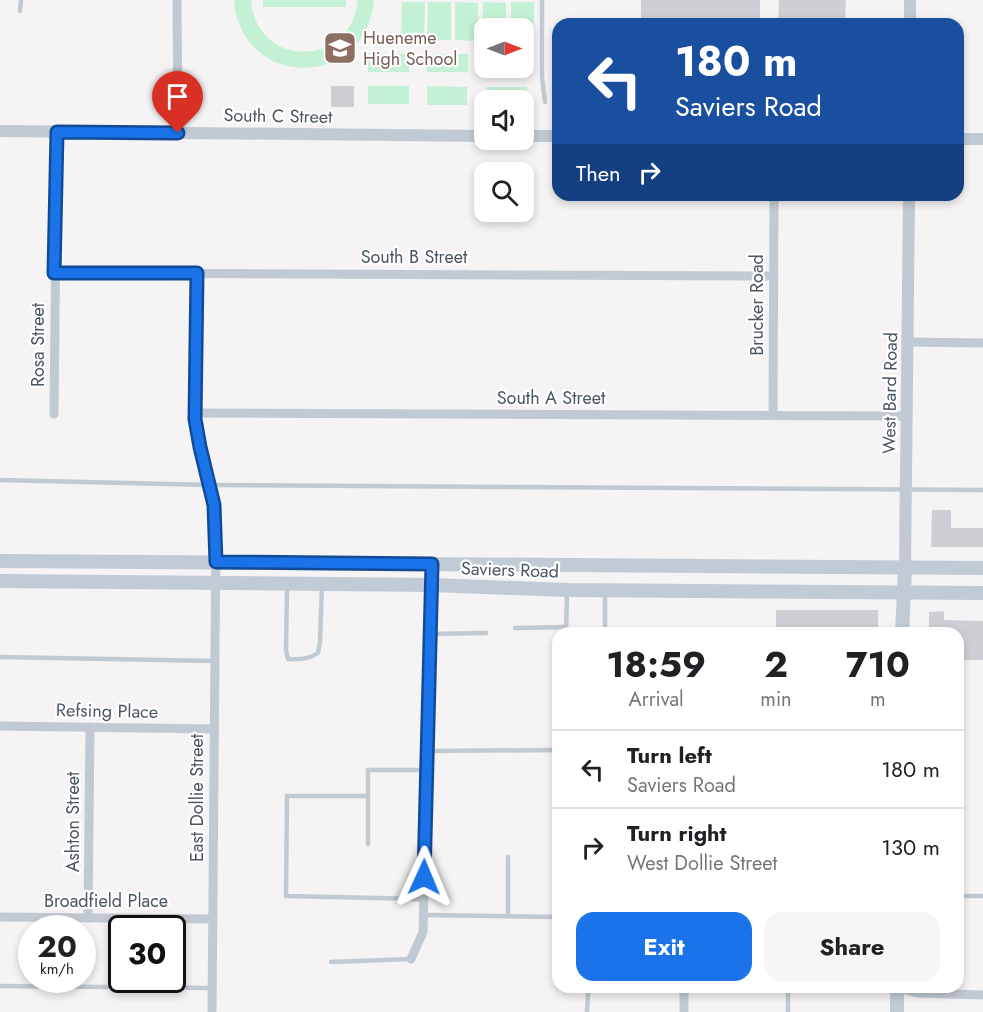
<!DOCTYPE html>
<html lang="en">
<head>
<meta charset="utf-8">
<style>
	body { margin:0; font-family:Jost,sans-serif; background:#f6f6f6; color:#202124; height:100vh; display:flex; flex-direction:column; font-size:22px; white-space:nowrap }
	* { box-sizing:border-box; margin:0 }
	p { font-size:20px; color:#757577 }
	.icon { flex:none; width:33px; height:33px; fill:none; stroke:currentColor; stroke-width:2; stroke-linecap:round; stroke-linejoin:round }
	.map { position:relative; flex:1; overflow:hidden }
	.details { position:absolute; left:552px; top:627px; width:412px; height:366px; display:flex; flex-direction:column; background:#fff; border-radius:18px; box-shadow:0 3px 9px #0003 }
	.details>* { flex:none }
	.top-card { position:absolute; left:552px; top:18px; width:412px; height:183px; border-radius:18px; box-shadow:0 3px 9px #0003; background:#1a4fa0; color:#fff; overflow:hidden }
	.needle { width:39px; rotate:90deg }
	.buttons { position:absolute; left:474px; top:18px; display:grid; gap:12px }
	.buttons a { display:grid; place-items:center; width:60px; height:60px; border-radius:12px; background:#fff; box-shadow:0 3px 9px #0003; font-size:30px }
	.speed { position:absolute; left:18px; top:915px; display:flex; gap:12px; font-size:30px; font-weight:700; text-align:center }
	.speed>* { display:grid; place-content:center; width:78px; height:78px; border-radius:50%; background:#fff; box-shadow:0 3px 9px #0003; line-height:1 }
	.speed small { font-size:15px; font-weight:400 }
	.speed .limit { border:3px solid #111; border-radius:9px; background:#fff; color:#111 }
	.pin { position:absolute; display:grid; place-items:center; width:51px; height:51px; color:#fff; margin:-62px -26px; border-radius:50% 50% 50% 0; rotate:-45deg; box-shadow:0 0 6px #0007 }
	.pin .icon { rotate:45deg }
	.me { position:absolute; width:66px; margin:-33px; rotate:1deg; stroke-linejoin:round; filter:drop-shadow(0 0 4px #0008) }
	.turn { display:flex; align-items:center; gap:21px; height:126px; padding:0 24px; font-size:27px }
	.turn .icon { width:78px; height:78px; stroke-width:2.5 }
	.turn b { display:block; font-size:42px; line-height:51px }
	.then { display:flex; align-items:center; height:57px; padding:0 24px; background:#0003; gap:12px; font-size:22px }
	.eta { display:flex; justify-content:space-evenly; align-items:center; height:102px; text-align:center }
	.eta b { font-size:36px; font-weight:700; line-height:42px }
	.action { display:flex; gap:12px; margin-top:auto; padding:12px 24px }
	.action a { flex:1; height:69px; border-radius:18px; background:#1a73e8; color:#fff; font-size:24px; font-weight:700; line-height:69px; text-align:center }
	.action a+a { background:#f6f6f6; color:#202124 }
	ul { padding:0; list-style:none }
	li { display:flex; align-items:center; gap:18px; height:78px; padding:0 24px; border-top:2px solid #e0e0e0 }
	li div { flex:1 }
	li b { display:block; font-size:22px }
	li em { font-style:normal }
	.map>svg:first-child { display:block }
</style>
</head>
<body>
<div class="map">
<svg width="983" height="1012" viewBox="0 0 983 1012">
	<rect width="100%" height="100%" fill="#f5f3f3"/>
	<!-- grass -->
	<g fill="#c3f1d5">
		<path d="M 234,0 L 251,0 C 256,69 351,69 358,0 L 374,0 C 366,91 241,90 234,0 Z"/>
		<rect x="263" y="0" width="83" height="7"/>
		<polygon points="402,2 425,2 424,40 401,40"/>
		<polygon points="428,2 451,2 451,40 427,40"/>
		<polygon points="455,2 478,3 478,41 455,40"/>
		<polygon points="483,2 506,3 506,28 484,28 484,40 482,40"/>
		<polygon points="511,2 534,2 534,40 524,40 524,28 511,28"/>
		<polygon points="368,53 409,54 409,72 368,72"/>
		<rect x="427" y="54" width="41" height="18"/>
		<polygon points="524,55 527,55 527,73 487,73 487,68 524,68"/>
		<rect x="368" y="86" width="41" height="18"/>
		<polygon points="427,86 467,87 467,105 427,105"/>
		<polygon points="486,87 527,87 526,106 524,106 524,100 486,100"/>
	</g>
	<!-- building -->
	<g fill="#cdcfd5">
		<rect x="641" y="0" width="119" height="24"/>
		<polygon points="779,0 846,0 845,24 778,24"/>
		<rect x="331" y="86" width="23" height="21"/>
		<polygon points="932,510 951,510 951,528 983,528 983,547 931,547"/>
		<rect x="776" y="610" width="102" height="23"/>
		<polygon points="944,611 944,620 983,621 983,660 958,660 958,633 954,633 954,630 929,630 929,612"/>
	</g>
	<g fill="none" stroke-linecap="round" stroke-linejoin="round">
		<!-- service -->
		<g stroke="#c1cad2" stroke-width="4.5">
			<polyline points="542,0 542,77 545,102"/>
			<polyline points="20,11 21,0"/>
			<polyline points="0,480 210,485 983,490"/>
			<path d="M 287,587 L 286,651 L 288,659 C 298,660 309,659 318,653 L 320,642 L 322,585"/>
			<polyline points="515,628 566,627"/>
			<polyline points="566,633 567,593"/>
			<polyline points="605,633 605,593"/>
			<polyline points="430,634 486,633"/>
			<polyline points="0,657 214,661"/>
			<polyline points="427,751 558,750"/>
			<polyline points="368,796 287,796 286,896 423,899"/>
			<polyline points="368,844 368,770 426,770"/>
			<polyline points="958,896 983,896"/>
			<polyline points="424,915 558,917"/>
			<polyline points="508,916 508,857"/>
			<polyline points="331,962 411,959"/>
			<polyline points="0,986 212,988"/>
			<polyline points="587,1012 588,993 594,987"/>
			<polyline points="788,1012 788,987"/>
		</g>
		<!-- minor -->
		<g stroke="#c1cad2" stroke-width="9">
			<polyline points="177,0 178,133"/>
			<polyline points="54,273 774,276"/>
			<polyline points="197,273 195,419 214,505 216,530 212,1012"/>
			<polyline points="908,342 983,343"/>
			<polyline points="195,413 907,416"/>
			<polyline points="54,414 57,132"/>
			<polyline points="773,415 774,195"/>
			<polyline points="0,726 214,729"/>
			<polyline points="0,917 213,919"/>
			<polyline points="88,918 90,727"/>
			<polyline points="411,959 423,932 432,564"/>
			<polyline points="684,987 684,1012"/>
			<polyline points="800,987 897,988 917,993 983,995"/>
		</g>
		<!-- tertiary -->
		<g stroke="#c1cad2" stroke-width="12">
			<polyline points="910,24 910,0"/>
			<polyline points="0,131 484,136"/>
			<polyline points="524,136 558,136"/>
			<polyline points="958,139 983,139"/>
			<polyline points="905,568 909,195"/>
		</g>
		<!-- secondary -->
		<g stroke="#c1cbd6" stroke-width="14">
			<polyline points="0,561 983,568"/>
			<polyline points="0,581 432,585 567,590 983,593"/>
			<polyline points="902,633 905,568"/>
			<polyline points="897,1012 897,987"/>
		</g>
	</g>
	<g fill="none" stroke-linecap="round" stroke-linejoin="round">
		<defs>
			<polyline id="route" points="178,133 57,132 54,273 197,273 195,419 200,447 214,505 216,562 432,564 424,877"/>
		</defs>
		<!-- route casing -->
		<use href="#route" stroke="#114b97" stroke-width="15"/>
		<!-- route -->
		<use href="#route" stroke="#1a73e8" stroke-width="10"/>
	</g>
	<!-- icons -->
	<defs>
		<symbol id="school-square" viewBox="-11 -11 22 22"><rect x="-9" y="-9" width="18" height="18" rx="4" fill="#8d6e63" stroke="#fff"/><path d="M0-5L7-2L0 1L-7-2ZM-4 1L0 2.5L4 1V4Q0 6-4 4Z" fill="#fff"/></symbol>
	</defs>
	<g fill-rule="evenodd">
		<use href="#school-square" x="321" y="29" width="38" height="38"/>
	</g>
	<g text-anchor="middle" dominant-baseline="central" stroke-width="4.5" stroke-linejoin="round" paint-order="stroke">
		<!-- education labels -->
		<g font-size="18" fill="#785e54" stroke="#fff" text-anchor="start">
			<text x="363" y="38">Hueneme<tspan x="363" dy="21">High School</tspan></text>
		</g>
		<!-- street labels -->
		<g font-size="18" fill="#4a5661" stroke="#fff">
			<text transform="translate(278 116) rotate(1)">South C Street</text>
			<text x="414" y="257">South B Street</text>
			<text transform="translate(757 305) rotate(-90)">Brucker Road</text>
			<text transform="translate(38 345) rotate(-90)">Rosa Street</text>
			<text transform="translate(890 393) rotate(-89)">West Bard Road</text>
			<text x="551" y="398">South A Street</text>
			<text transform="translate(510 570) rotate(2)">Saviers Road</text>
			<text transform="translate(107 711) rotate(1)">Refsing Place</text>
			<text transform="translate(197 798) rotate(-90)">East Dollie Street</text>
			<text transform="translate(73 822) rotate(-90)">Ashton Street</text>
			<text x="106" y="901">Broadfield Place</text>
		</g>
	</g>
</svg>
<div class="buttons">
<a><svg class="needle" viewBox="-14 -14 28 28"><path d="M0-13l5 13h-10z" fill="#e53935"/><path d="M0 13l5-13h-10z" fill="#757577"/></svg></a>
<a><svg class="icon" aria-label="sound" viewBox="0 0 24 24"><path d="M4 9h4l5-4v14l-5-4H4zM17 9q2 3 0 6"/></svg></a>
<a><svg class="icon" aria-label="search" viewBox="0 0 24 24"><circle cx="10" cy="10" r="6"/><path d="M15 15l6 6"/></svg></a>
</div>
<div class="speed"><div>20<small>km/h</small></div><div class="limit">30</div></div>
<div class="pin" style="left:178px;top:133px;background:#d93025"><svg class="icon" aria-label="arrive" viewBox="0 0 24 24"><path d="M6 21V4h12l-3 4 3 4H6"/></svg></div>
<svg class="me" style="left:424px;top:877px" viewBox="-20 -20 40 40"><path d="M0-17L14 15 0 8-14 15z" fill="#1a73e8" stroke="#fff" stroke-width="4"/></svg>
<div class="top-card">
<div class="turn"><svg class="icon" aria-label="left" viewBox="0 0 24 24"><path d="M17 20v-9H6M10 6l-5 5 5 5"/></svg><div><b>180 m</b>Saviers Road</div></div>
<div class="then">Then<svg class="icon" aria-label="right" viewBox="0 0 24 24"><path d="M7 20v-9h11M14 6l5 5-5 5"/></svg></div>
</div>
<section class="details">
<div class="eta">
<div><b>18:59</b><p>Arrival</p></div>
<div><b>2</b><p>min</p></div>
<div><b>710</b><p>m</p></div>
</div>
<ul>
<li><svg class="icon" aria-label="left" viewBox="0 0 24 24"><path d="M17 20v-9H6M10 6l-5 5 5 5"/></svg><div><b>Turn left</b><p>Saviers Road</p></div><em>180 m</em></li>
<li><svg class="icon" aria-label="right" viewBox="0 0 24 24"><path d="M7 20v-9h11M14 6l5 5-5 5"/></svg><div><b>Turn right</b><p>West Dollie Street</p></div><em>130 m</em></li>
</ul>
<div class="action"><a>Exit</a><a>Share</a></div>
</section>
</div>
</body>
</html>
